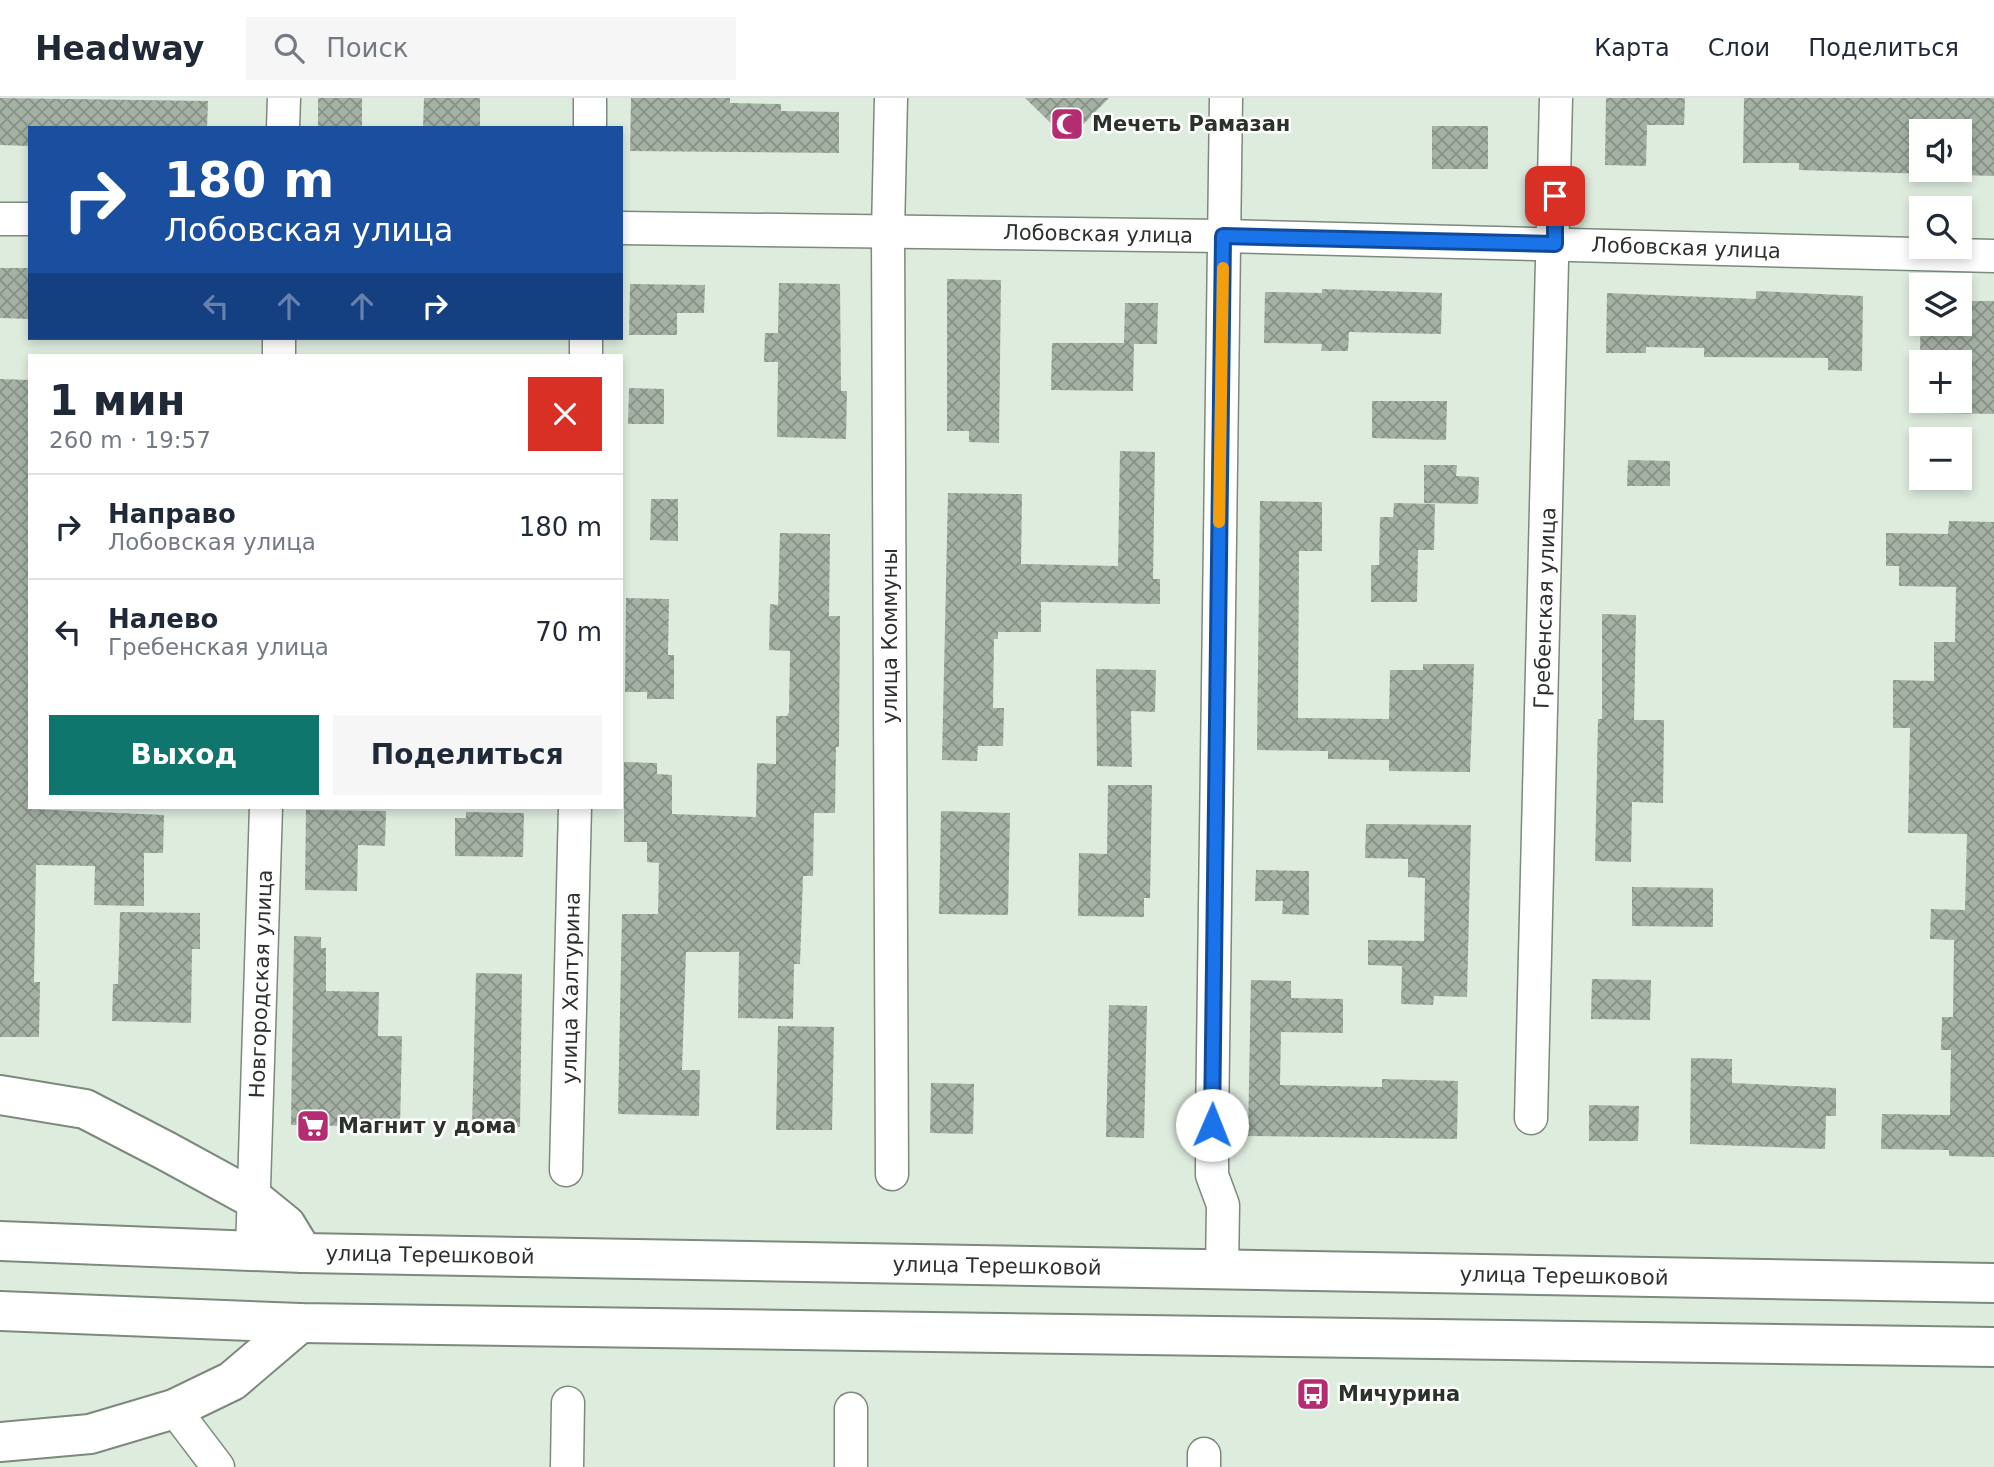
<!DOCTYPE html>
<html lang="ru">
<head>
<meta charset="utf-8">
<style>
	body { margin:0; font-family:"DejaVu Sans",sans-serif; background:#f6f6f7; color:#1f2937; height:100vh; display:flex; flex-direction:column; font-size:26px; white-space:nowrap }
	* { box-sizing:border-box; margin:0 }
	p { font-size:23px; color:#747a83 }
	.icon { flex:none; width:38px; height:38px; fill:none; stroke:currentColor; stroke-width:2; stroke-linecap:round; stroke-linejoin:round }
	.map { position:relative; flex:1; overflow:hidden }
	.sheet { position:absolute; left:28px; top:256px; width:595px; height:455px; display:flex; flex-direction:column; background:#fff; border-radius:0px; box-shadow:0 4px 10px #0003 }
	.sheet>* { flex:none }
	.hud { position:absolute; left:28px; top:28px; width:595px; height:214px; border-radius:0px; box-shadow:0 4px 10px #0003; background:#1a4fa0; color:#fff; overflow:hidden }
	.fabs { position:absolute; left:1909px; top:21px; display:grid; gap:14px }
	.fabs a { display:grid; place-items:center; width:63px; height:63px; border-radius:0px; background:#fff; box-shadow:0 4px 10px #0003; font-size:35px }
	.pin { position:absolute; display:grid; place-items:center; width:60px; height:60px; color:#fff; margin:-30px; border-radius:14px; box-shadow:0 4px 10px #0006 }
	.me { position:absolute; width:77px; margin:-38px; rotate:1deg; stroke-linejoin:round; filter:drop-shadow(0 0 5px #0008) }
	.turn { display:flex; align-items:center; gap:24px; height:147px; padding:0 21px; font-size:32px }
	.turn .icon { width:91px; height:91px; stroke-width:2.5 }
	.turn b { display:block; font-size:49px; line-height:60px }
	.lanes { display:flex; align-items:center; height:66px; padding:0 21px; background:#0003; justify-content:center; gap:35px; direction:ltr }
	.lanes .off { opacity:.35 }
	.round { display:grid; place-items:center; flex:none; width:74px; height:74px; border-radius:0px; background:#f6f6f7 }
	.headline { display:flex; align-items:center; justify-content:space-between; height:119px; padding:0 21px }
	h1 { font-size:42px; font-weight:600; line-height:52px }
	.cta { display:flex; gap:14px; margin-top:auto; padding:14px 21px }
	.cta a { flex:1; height:80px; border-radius:0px; background:#0f766e; color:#fff; font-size:28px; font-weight:600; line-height:80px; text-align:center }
	.cta a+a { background:#f6f6f7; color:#1f2937 }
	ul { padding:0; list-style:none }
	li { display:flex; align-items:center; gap:21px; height:105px; padding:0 21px; border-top:2px solid #e0e1e3 }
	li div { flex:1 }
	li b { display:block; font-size:26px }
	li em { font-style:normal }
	header { display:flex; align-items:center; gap:42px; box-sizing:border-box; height:98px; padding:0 35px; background:#fff; border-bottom:2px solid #e0e1e3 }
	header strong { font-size:33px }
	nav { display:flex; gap:38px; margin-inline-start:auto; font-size:24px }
	.search { width:490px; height:63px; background:#f6f6f7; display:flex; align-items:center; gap:18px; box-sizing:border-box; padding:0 24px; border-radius:0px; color:#747a83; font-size:26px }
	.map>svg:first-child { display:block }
</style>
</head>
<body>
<header>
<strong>Headway</strong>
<div class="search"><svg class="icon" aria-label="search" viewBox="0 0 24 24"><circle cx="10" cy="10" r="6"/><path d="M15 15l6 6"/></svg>Поиск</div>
<nav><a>Карта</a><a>Слои</a><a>Поделиться</a></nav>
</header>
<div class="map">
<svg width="1994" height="1369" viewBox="0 0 1994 1369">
	<defs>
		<pattern id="building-cross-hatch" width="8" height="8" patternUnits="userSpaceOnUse" patternTransform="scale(1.75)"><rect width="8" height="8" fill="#a4b1a4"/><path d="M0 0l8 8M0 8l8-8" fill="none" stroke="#869186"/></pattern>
	</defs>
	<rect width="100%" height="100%" fill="#deecde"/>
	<!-- building -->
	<g fill="url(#building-cross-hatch)" fill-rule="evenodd">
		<polygon points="0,0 208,3 207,30 30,30 30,48 0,47"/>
		<rect x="318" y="0" width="44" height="30"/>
		<polygon points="424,0 480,0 480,30 423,30"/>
		<polygon points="631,0 730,0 730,5 781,6 781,13 839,14 839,55 630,53"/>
		<polygon points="1025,0 1109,0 1068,42"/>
		<polygon points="1606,0 1685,0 1684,27 1647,27 1646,68 1605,67"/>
		<path d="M 1744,0 L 1994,0 L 1994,78 L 1799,72 L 1799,65 L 1743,65 ZM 1922,33 L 1960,33 L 1960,72 L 1922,72 Z"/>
		<rect x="1432" y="28" width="56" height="43"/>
		<polygon points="0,170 30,170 30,221 0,220"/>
		<polygon points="947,181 1001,182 999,345 969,344 969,333 947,333"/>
		<polygon points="779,185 840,186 841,293 847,293 846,341 777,339 778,264 764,264 765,235 778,235"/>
		<polygon points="630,186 705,187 704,215 677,215 677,237 629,237"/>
		<polygon points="1322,191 1442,195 1441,236 1349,234 1348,253 1321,253 1322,246 1264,245 1265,194 1322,195"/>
		<polygon points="1756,193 1863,198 1862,273 1828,272 1828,260 1704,259 1704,250 1646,249 1646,255 1606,255 1607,195 1756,201"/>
		<polygon points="1921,202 1922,226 1960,226 1960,203 1994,203 1994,316 1942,315 1942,303 1960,303 1960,264 1943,264 1943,257 1920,257"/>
		<polygon points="1125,205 1158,205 1157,246 1134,246 1133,293 1051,292 1052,245 1124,245"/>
		<polygon points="0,281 30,282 30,711 164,717 163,755 144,755 144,808 94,807 95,768 36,767 34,884 40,884 39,939 0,939"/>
		<polygon points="629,290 664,291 664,326 628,326"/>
		<polygon points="1372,303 1447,303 1446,342 1372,340"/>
		<polygon points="1120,353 1155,354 1153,481 1160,481 1160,506 1041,504 1041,534 998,534 998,541 994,541 993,610 1004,610 1003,648 978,648 977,663 942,662 948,395 1022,396 1021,466 1118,468"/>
		<polygon points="1628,362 1670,363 1670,388 1627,388"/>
		<polygon points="1424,367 1457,367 1456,378 1479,379 1478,406 1424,405"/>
		<polygon points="651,401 678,401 678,443 650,442"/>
		<polygon points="1260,403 1322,404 1322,453 1299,453 1298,620 1389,621 1390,572 1423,572 1423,566 1474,566 1470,674 1389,673 1389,662 1328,661 1328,653 1257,652"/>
		<polygon points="1394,405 1435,406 1434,452 1418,452 1417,504 1371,504 1371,467 1379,467 1380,419 1393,419"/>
		<polygon points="1949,423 1994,424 1994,1059 1949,1058 1949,1052 1881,1051 1882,1016 1950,1017 1951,952 1941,952 1942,919 1953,919 1954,842 1930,841 1931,811 1965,812 1967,736 1908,735 1910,630 1893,630 1893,582 1934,583 1934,544 1955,544 1956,489 1899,488 1899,468 1886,468 1886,435 1948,436"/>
		<polygon points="780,435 830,436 829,518 840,518 839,649 836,649 835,715 814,715 813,778 803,778 800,866 794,866 793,921 738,920 739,854 686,854 682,972 700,972 699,1018 618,1016 622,816 658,816 659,765 647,764 647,744 624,744 624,664 657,665 657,676 672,677 672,716 756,719 757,665 776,666 776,618 787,618 789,614 790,553 769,552 770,506 778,507"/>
		<polygon points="626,500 669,501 668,557 674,557 674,601 647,601 647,594 625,594"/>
		<polygon points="1602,516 1636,517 1634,622 1664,622 1663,705 1632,704 1631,764 1595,763 1598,621 1602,621"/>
		<polygon points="1096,571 1156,572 1155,614 1131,613 1132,669 1097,668"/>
		<polygon points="1108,687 1152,687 1150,800 1144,800 1144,819 1078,818 1079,755 1107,756"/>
		<polygon points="306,712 386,713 385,748 358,747 357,793 305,792"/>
		<polygon points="941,713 1010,715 1008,817 939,816"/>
		<polygon points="466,714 524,715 523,759 455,758 455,720 466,720"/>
		<polygon points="1366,726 1471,727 1467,899 1434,898 1433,907 1401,906 1402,868 1368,867 1368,842 1424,843 1425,780 1408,779 1408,761 1365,760"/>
		<polygon points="1256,772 1309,773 1309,817 1282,816 1283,803 1255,803"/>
		<polygon points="1632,789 1713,790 1713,829 1632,828"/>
		<polygon points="120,814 200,815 200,851 192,851 191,925 112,923 113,886 118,886"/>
		<polygon points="294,838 321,839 321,850 326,850 326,893 379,894 378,938 402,938 400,1029 291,1027"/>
		<polygon points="476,875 522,876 520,1029 472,1029"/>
		<polygon points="1592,881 1651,882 1650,922 1591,921"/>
		<polygon points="1251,882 1291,883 1291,900 1343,901 1343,935 1281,934 1280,987 1382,989 1382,981 1458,983 1457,1041 1248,1038"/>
		<polygon points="1109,907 1147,908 1144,1040 1106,1039"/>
		<polygon points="778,928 834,929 832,1032 776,1032"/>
		<polygon points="1691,960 1732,961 1732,985 1836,990 1836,1018 1826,1018 1825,1051 1690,1046"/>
		<polygon points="931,985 974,986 973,1036 930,1035"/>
		<polygon points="1589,1007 1639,1008 1638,1043 1589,1043"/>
	</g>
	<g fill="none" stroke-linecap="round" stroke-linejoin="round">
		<defs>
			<g id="street">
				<polyline points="891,0 888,134 892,1076"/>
				<polyline points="283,30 284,0"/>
				<polyline points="590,30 590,0"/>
				<polyline points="0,121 30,121"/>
				<polyline points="621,130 1223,138 1994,158"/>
				<polyline points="279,257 279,240"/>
				<polyline points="586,257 586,240"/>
				<polyline points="1531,1020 1556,0"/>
				<polyline points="566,1072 575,709"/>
				<polyline points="252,1153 266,709"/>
				<polyline points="1222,1173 1223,1107 1212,1077 1212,1028 1226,0"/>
				<polyline points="174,1311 218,1369"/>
				<polyline points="851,1311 851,1369"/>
				<polyline points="567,1369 568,1305"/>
				<polyline points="1204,1369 1204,1356"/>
			</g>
			<g id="secondary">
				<polyline points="0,997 85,1011 166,1053 254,1101 286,1127 303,1155"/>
				<polyline points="0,1344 90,1336 174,1311 232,1283 300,1225"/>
			</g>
			<g id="primary">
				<polyline points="0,1143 303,1155 1994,1185"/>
				<polyline points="0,1213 300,1225 1994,1249"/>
			</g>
		</defs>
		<!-- street casing -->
		<use href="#street" stroke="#7c897c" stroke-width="35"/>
		<!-- secondary casing -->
		<use href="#secondary" stroke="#7c897c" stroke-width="42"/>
		<!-- primary casing -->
		<use href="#primary" stroke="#7c897c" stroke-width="42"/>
		<!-- street -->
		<use href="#street" stroke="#fff" stroke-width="32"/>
		<!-- secondary -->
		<use href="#secondary" stroke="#fff" stroke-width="38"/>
		<!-- primary -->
		<use href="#primary" stroke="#fff" stroke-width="38"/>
	</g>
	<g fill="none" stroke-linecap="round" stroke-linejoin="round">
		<defs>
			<polyline id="route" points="1212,1027 1223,138 1555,146 1555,98"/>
		</defs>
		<!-- route casing -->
		<use href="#route" stroke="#114b97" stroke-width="18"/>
		<!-- route -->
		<use href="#route" stroke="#1a73e8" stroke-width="12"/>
		<!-- slow -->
		<polyline stroke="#f59e0b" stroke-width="12" points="1219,424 1223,170"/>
	</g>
	<!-- icons -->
	<defs>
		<symbol id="mosque-square" viewBox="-11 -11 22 22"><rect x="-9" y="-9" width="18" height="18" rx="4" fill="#b42d71" stroke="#fff"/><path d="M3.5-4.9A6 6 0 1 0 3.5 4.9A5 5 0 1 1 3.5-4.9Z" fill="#fff"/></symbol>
		<symbol id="supermarket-square" viewBox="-11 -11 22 22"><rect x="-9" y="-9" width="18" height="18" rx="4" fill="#b42d71" stroke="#fff"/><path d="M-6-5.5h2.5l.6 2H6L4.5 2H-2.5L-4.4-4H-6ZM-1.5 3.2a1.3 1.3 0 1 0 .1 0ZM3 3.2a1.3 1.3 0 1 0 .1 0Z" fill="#fff"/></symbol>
		<symbol id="bus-square" viewBox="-11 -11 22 22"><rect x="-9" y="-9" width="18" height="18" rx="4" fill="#b42d71" stroke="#fff"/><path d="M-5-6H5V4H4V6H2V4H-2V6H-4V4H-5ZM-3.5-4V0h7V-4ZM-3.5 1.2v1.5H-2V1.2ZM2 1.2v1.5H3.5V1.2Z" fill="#fff"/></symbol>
	</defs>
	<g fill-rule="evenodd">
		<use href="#mosque-square" x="1048" y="7" width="38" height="38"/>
		<use href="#supermarket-square" x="294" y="1009" width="38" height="38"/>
		<use href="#bus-square" x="1294" y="1277" width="38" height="38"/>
	</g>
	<g text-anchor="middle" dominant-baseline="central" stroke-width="5" stroke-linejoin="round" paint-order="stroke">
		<!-- poi labels -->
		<g font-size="21" font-weight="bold" fill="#2c312c" stroke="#fff" text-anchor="start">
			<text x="1092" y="26">Мечеть Рамазан</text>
			<text x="338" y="1028">Магнит у дома</text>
			<text x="1338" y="1296">Мичурина</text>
		</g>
		<!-- street labels -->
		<g font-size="21" fill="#2c312c" stroke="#fff">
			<text transform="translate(1098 136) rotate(1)">Лобовская улица</text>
			<text transform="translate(1686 150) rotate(2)">Лобовская улица</text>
			<text transform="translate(1545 510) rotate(-88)">Гребенская улица</text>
			<text transform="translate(890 538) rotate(-90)">улица Коммуны</text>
			<text transform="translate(261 886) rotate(-88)">Новгородская улица</text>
			<text transform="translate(571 890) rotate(-89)">улица Халтурина</text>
			<text transform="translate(430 1157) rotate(1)">улица Терешковой</text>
			<text transform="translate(997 1168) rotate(1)">улица Терешковой</text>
			<text transform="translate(1564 1178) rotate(1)">улица Терешковой</text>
		</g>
	</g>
</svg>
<div class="fabs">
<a><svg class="icon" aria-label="sound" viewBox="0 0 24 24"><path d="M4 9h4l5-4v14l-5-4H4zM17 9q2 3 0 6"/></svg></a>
<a><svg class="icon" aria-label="search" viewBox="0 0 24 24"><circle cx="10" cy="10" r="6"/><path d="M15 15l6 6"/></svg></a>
<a><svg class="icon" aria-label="layers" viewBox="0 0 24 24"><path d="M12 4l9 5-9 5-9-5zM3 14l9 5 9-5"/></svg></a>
<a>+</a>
<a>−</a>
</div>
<div class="pin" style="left:1555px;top:98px;background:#d93025"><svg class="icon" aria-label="arrive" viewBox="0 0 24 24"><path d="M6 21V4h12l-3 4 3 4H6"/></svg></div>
<svg class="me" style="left:1212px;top:1027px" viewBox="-20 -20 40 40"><circle r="19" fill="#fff"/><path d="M0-13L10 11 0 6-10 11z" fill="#1a73e8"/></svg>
<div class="hud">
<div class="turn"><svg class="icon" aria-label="right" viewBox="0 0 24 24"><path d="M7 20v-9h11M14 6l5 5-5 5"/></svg><div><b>180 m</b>Лобовская улица</div></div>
<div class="lanes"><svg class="icon off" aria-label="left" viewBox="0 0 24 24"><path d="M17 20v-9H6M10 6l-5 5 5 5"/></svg><svg class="icon off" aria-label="ahead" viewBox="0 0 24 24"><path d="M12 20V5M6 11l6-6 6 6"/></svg><svg class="icon off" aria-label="ahead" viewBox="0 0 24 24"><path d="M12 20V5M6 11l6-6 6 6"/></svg><svg class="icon" aria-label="right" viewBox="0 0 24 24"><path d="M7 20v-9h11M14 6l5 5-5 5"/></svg></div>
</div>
<section class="sheet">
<div class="headline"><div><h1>1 мин</h1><p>260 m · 19:57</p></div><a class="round" style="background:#d93025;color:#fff"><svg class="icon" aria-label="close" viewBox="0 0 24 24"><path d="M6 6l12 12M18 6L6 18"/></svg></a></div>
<ul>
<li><svg class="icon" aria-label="right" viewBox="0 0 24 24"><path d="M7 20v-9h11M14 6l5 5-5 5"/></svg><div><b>Направо</b><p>Лобовская улица</p></div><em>180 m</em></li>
<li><svg class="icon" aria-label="left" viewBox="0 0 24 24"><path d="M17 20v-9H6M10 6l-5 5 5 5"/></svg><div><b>Налево</b><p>Гребенская улица</p></div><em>70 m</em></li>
</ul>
<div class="cta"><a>Выход</a><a>Поделиться</a></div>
</section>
</div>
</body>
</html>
